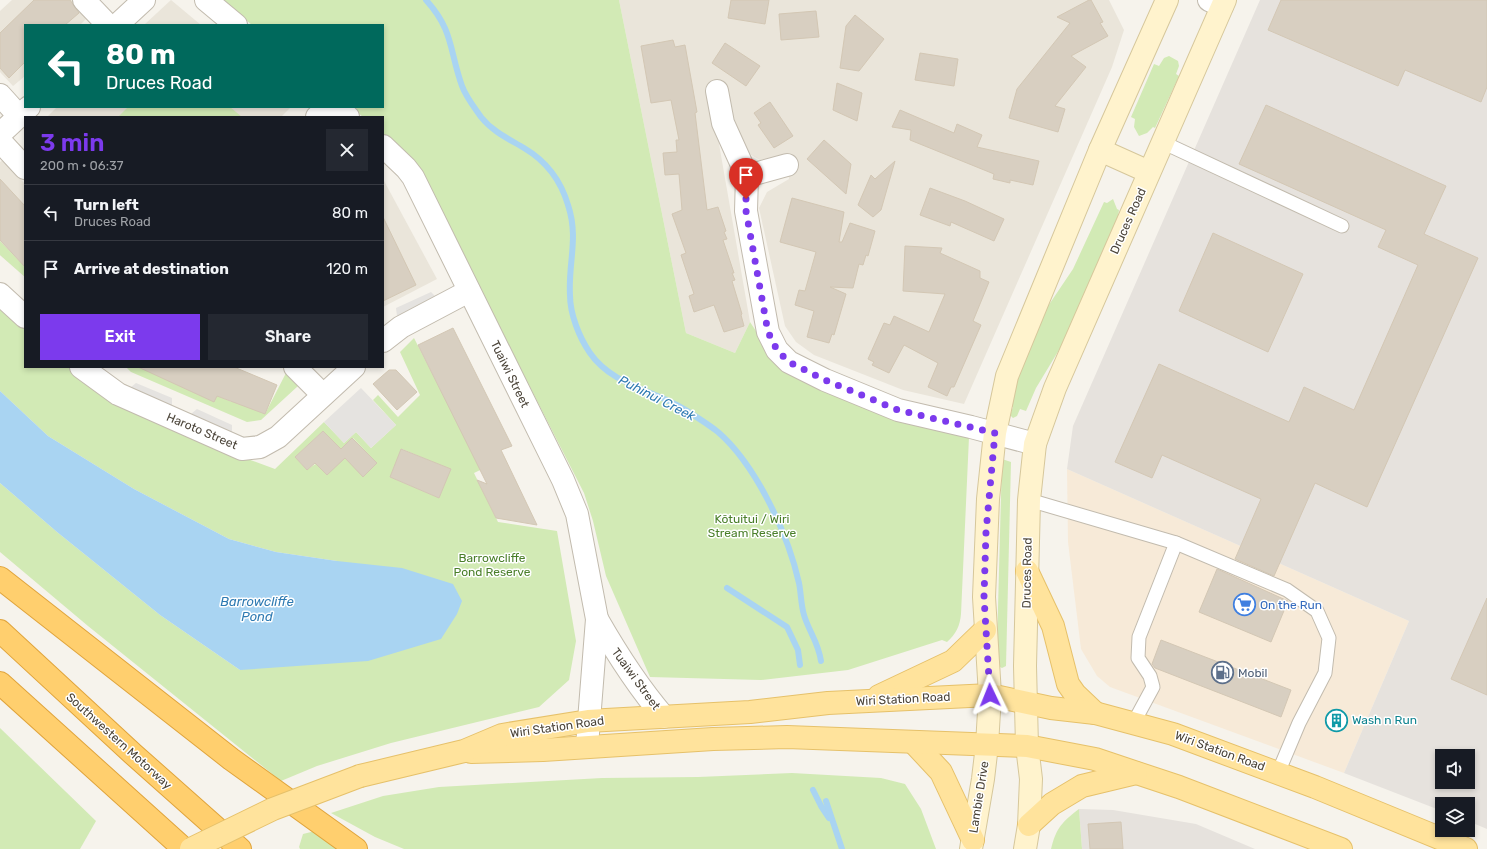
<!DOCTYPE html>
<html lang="en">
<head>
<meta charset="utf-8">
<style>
	body { margin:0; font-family:Rubik,sans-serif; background:#242831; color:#f1f3f6; height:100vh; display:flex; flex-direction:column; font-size:15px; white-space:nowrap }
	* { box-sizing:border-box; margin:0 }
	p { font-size:13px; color:#9ea1a6 }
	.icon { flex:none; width:22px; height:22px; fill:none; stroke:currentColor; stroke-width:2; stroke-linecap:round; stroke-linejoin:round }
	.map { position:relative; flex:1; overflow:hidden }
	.side { position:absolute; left:24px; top:116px; width:360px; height:252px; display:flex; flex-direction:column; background:#171b24; border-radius:0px; box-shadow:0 2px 6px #0003 }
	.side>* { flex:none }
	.top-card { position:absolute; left:24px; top:24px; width:360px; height:84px; border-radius:0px; box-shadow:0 2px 6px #0003; background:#00695c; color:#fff; overflow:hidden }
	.buttons { position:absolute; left:1435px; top:749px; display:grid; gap:8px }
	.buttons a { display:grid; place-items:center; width:40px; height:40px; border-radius:0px; background:#171b24; box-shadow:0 2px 6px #0003; font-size:20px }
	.pin { position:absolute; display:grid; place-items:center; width:34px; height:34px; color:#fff; margin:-41px -17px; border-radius:50% 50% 50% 0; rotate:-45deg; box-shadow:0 0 4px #0007 }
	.pin .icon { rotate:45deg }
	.me { position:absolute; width:44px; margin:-22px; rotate:358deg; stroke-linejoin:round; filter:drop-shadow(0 0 3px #0008) }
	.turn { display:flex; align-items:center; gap:14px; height:84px; padding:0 16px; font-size:18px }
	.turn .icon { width:52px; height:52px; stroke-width:2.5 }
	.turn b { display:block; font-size:28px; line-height:34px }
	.round { display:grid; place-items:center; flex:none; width:42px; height:42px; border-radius:0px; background:#242831 }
	.headline { display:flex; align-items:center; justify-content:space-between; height:68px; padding:0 16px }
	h1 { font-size:24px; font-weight:600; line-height:30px; color:#7c3aed }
	.cta { display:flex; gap:8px; margin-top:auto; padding:8px 16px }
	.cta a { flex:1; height:46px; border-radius:0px; background:#7c3aed; color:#fff; font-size:16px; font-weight:600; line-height:46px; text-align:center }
	.cta a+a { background:#242831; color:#f1f3f6 }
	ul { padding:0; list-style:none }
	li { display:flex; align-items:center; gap:12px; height:56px; padding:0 16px; border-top:1px solid #363941 }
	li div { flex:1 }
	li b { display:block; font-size:15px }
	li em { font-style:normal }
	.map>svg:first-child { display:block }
</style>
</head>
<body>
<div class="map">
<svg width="1487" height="849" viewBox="0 0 1487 849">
	<rect width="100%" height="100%" fill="#f6f3ec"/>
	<!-- residential -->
	<g fill="#eae5da">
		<polygon points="12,0 72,0 88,17 80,25 25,25 25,76 13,86 0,72 0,11"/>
		<polygon points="171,0 201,25 144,25"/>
		<polygon points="619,0 1109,0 1124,30 1112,67 964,404 903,390 814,355 796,342 785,326 759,208 767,192 789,179 787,158 760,160 746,152 710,92 750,322 735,353 686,333"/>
		<polygon points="57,107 291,107 281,117 47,117"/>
		<polygon points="3,160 25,184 25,277 0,255 0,162"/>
		<polygon points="383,179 437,279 383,307"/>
	</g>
	<!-- commercial -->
	<polygon fill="#f7ead8" points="1067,469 1409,621 1344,773 1110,687 1097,676 1081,649 1068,542"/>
	<!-- industrial -->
	<g fill="#e6e2dd" fill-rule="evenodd">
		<path d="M 1260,0 L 1487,0 L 1487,829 L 1468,821 L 1468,804 L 1442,804 L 1442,811 L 1344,773 L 1409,621 L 1067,469 L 1073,426 ZM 1442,756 L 1468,756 L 1468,782 L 1442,782 Z"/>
		<polygon points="1079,809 1113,810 1196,824 1255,849 1082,849"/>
	</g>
	<!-- green -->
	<g fill="#d2eab5" fill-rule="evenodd">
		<path d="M 222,0 L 619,0 L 686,333 L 735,353 L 750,322 L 764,343 L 816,387 L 888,418 L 966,434 L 969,437 L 961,614 C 960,626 956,634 947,642 L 942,640 L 848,670 L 761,680 L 650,677 L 606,576 L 593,521 L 584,493 L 418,168 L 403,150 L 383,134 L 383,117 L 363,117 L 351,107 L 383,107 L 383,25 L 252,25 Z"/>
		<polygon points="1169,56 1178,61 1179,66 1176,74 1179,76 1155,128 1153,127 1147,133 1139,136 1134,127 1135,119 1131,117 1154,64 1159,66 1164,58"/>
		<polygon points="128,107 230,107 242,117 118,117"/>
		<polygon points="1113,199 1117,209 1119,210 1118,216 1062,345 1036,388 1026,411 1020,409 1017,416 1013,418 1010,415 1013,407 1008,406 1016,378 1042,315 1073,269 1104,202 1107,203"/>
		<polygon points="0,232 0,241 25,267 25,277 0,255"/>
		<path d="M 0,304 L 25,327 L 25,367 L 70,367 L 120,405 L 242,457 L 275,469 L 324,422 L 344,443 L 356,432 L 371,448 L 396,425 L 373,400 L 378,395 L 398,417 L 420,395 L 400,352 L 414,338 L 443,395 L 500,451 L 505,458 L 474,473 L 498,522 L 557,531 L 576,641 L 569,680 L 539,707 L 391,743 L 317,766 L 281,781 L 88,626 L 0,552 L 0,483 L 57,532 L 160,615 L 240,670 L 337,561 L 276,552 L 229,539 L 134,489 L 48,436 L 0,391 ZM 323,431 L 341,449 L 353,438 L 377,463 C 353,459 326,453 307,470 L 295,457 ZM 402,449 L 450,469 L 439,498 L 390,477 Z"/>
		<polygon points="126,367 150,367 232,402 233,400 265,414 286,373 298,386 261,420 247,422 131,372"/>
		<polygon points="1002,459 1011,462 1006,666 1002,668 998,666 997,645"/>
		<polygon points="0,728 96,821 80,849 0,849"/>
		<polygon points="792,773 881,778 905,784 921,809 936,849 404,849 375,837 331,813 383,796 439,787 602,778 698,777"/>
		<path d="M 1079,809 L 1082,849 L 1051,849 C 1056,828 1062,822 1079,809 Z"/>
		<polygon points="315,831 339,849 300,849 299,847 303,834"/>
	</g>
	<!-- parking -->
	<g fill="#e5e3e0">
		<polygon points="431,292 435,296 397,316 396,308"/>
		<polygon points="136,383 172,398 172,406 130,388"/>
		<polygon points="361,388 396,425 371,448 356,432 344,443 324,422"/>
		<polygon points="197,409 232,425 232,432 191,414"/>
	</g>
	<!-- water -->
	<polygon fill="#a9d4f2" points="0,391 48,436 134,489 229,539 276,552 337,561 402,568 453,584 462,601 457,614 441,639 368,661 240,670 160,615 57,532 0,483"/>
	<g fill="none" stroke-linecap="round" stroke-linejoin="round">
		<!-- stream -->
		<g stroke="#a9d4f2" stroke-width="6">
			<path d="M 426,0 C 454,31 449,50 462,86 C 466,97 474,107 481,117 C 493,132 509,139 524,148 C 546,161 561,181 568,205 C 579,238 568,263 570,295 C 570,314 579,337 590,353 C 612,385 653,390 684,409 C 695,416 708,424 718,432 C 756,465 788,534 799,583 C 801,593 801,605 804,615 C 809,632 818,641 821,661"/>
			<polyline points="727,588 787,627 798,650 800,665"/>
			<polyline points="813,790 821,806 829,818"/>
			<polyline points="826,801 842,849"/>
		</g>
	</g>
	<!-- building -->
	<g fill="#d8cfc1" stroke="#d3c7b4">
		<polygon points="34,0 70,0 79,13 65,25 25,25 25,62 9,78 0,68 0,33"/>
		<polygon points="731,0 769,0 765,24 728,18"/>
		<polygon points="1089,0 1091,0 1103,22 1100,23 1108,36 1071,56 1086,67 1055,106 1065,109 1058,132 1009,118 1017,89 1070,23 1057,17"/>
		<polygon points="1281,0 1487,0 1487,87 1481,102 1405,70 1398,86 1268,30"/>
		<polygon points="816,11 819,37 781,40 779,14"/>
		<polygon points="855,15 884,39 859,71 840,68 846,26"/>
		<polygon points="673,40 675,47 685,45 697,112 695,113 707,210 718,207 726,231 724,232 727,239 723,240 734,273 732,273 735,280 732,281 742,314 741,315 744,326 724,332 714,305 694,312 689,296 694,294 681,255 686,253 672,214 682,210 679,174 665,175 663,153 677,152 676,140 679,140 671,100 651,103 641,46"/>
		<polygon points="725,43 760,66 746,86 712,63"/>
		<polygon points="920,53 958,59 954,86 915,80"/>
		<polygon points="837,83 862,93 857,121 833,110"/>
		<polygon points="770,102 793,136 774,148 758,125 761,123 754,113"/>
		<polygon points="1266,105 1446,186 1424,234 1478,258 1367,507 1315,483 1274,576 1235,559 1261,499 1162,455 1152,478 1115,462 1159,364 1289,422 1304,387 1354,410 1418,265 1378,247 1386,230 1239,164"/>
		<polygon points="900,110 954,133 957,124 982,135 977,147 1039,161 1033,185 1010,180 1010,183 993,179 994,174 910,140 911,130 892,127"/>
		<polygon points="824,140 851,164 846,194 807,159"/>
		<polygon points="895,161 881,210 873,217 858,205 871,175 875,179"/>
		<polygon points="0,179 25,206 25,267 0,240"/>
		<polygon points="930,188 965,201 1004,219 994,241 951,222 950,226 920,215"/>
		<polygon points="792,198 844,212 839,242 842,242 850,223 875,231 868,256 866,255 863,265 859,264 853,288 830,287 846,294 834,335 832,334 829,343 807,337 814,311 795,305 799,290 805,291 816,252 780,242"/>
		<polygon points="383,217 416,285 383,301"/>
		<polygon points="1213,233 1303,274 1268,352 1179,311"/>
		<polygon points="905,246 942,248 940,253 980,271 980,278 989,282 973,321 981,325 954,387 951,387 947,396 928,387 938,363 904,345 889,373 872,365 874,362 868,359 884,323 890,325 894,316 929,332 945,294 903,291"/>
		<polygon points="453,328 512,446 501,450 537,525 496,518 477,480 487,484 418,345"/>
		<polygon points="138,367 234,367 277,385 265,414 217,396 214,402"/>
		<polygon points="389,370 396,370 417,392 397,410 373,384"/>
		<polygon points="323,431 341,449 352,438 377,463 363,477 345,458 327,475 315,463 307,470 295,457"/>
		<polygon points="401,449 451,469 439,498 390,477"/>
		<polygon points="1217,569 1288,601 1271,642 1199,612"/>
		<polygon points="1487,598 1487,695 1451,679"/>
		<polygon points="1161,640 1291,690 1281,717 1155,668 1152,664"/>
		<polygon points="1121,822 1123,849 1090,849 1088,824"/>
	</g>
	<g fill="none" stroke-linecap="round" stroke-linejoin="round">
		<defs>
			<g id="lane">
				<polyline points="1162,142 1342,226"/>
				<polyline points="1029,500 1176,543 1287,590 1317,611 1329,638 1325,673 1299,723 1278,773"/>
				<polyline points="1134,722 1153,687 1150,676 1138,658 1139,637 1176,543"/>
			</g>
			<g id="street">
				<polyline points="84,0 108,25"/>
				<polyline points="206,0 236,25"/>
				<polyline points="1209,0 1222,6"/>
				<polyline points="117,25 144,0"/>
				<polyline points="717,91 723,123 747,176 746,211 768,332 777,350 789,362 825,380 898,410 971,427 1035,444"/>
				<polyline points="0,95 19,116"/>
				<polyline points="336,107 348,117"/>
				<polyline points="317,117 328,107"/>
				<polyline points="0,134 29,107"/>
				<polyline points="0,141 25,168"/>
				<polyline points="383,146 406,168 413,177 563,480 577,514 597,619 587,746"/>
				<polyline points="747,176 787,165"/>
				<polyline points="0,294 25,317"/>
				<polyline points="383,341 401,327 469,291"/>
				<polyline points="81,367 118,394 242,449 260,447 278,437 354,367"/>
				<polyline points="295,367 323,395"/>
				<path d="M 597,619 C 617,654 638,687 664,717"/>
			</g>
			<g id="secondary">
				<polyline points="1100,150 1149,172"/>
				<polyline points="971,849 983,779 987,745 990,695 984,597 988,499 995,433 1007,376 1100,150 1167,0"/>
				<polyline points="1025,849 1029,825 1031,779 1027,746 1025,666 1029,500 1035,444 1055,388 1225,0"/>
			</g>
			<g id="primary">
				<polyline points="1027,571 1053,626 1068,684 1075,694 1095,713"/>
				<polyline points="879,696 953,661 985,630"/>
				<polyline points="913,742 941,772 973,840"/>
				<polyline points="471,752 543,750 713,739 787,737 1027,746 1095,759 1179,787 1341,849"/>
				<polyline points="360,776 464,751 502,735 588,721 750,712 828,703 990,695 1051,708 1095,713 1173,734 1315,787 1466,849"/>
				<polyline points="1029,825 1052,804 1082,786 1136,773"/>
			</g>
			<g id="highway">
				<polyline points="0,578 231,759 356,849"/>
				<polyline points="0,631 133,754 240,849"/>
				<polyline points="0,683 184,849"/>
			</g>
		</defs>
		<!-- lane casing -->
		<use href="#lane" stroke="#c2bbae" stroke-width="15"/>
		<!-- street casing -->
		<use href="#street" stroke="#c2bbae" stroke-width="24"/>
		<!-- secondary casing -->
		<use href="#secondary" stroke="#d6c79b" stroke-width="24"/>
		<!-- primary casing -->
		<use href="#primary" stroke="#e6c16a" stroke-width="24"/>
		<!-- highway casing -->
		<use href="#highway" stroke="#e0a43c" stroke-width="24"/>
		<!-- lane -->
		<use href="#lane" stroke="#fff" stroke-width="13"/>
		<!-- street -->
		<use href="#street" stroke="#fff" stroke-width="22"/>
		<!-- secondary -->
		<use href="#secondary" stroke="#fff3cd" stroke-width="22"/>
		<!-- primary -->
		<use href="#primary" stroke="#ffe39c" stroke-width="22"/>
		<!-- highway -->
		<use href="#highway" stroke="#ffcf6e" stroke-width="22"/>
		<defs>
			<polyline id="primary-bridge" points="191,849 273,809 360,776"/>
		</defs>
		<!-- primary-bridge casing -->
		<use href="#primary-bridge" stroke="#e6c16a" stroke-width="24" stroke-linecap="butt"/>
		<!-- primary-bridge -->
		<use href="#primary-bridge" stroke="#ffe39c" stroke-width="22"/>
	</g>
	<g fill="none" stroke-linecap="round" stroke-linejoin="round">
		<!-- route -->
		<polyline stroke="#7c3aed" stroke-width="7" stroke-dasharray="0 12.6" points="746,199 746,211 768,332 777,350 789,362 825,380 898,410 995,433 986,532 984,597 990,695"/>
	</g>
	<!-- icons -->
	<defs>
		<symbol id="supermarket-ring" viewBox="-11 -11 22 22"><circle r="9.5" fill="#fff" stroke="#3f7fe0" stroke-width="1.5"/><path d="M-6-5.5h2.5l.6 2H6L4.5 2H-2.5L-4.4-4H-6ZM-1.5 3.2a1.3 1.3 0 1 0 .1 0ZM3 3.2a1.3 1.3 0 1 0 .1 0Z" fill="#3f7fe0"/></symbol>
		<symbol id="fuel-ring" viewBox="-11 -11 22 22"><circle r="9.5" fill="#fff" stroke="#5c6f8a" stroke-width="1.5"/><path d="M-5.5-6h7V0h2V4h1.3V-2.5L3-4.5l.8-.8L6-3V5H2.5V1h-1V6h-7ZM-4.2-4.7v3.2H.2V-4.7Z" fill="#5c6f8a"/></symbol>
		<symbol id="building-ring" viewBox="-11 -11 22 22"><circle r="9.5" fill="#fff" stroke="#0f9aa8" stroke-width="1.5"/><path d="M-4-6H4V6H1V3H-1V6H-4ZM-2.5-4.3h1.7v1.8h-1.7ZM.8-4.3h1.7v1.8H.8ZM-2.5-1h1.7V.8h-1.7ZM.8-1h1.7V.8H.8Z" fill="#0f9aa8"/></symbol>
	</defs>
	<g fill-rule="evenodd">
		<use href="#supermarket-ring" x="1232" y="592" width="25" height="25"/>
		<use href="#fuel-ring" x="1210" y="660" width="25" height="25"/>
		<use href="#building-ring" x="1324" y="708" width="25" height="25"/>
	</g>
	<g text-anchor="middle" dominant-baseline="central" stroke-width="3" stroke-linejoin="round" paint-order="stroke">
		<!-- street labels -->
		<g font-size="12" fill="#4b4439" stroke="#fff">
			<text transform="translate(1128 221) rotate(-66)">Druces Road</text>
			<text transform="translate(510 374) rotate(64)">Tuaiwi Street</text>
			<text transform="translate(202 431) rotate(23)">Haroto Street</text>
			<text transform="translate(1027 573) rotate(-89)">Druces Road</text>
			<text transform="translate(636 679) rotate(54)">Tuaiwi Street</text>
			<text transform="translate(903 699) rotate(-3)">Wiri Station Road</text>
			<text transform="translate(557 727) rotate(-8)">Wiri Station Road</text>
			<text transform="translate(119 741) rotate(42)">Southwestern Motorway</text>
			<text transform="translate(1220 751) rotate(20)">Wiri Station Road</text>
			<text transform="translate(979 797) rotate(-81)">Lambie Drive</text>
		</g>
		<!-- park labels -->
		<g font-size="12" fill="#4a7f2a" stroke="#fff">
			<text x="752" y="519">Kōtuitui / Wiri<tspan x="752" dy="14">Stream Reserve</tspan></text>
			<text x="492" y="558">Barrowcliffe<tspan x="492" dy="14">Pond Reserve</tspan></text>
		</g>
		<!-- shop labels -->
		<g font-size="12" fill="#366cbe" stroke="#fff" text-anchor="start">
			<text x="1260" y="605">On the Run</text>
		</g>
		<!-- service labels -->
		<g font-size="12" fill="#4e5e75" stroke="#fff" text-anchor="start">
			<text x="1238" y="673">Mobil</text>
		</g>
		<!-- culture labels -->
		<g font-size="12" fill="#0d838f" stroke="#fff" text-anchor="start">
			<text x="1352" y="720">Wash n Run</text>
		</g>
		<!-- water labels -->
		<g font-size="13" font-style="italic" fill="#2e7ab2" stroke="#fff">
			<text transform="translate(657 398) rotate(27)">Puhinui Creek</text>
			<text x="257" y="601">Barrowcliffe<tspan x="257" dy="15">Pond</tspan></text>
		</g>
	</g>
</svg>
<div class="buttons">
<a><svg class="icon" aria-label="sound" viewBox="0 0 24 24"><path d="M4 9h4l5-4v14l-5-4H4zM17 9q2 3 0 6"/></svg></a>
<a><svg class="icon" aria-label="layers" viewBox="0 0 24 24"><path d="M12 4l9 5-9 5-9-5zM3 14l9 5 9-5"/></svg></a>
</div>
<div class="pin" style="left:746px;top:199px;background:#d93025"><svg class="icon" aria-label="arrive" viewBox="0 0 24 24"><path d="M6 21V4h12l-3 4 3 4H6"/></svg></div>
<svg class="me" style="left:990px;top:695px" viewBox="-20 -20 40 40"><path d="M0-17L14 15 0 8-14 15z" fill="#7c3aed" stroke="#fff" stroke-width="4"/></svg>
<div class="top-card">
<div class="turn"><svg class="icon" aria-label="left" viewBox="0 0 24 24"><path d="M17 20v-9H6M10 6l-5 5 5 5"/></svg><div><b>80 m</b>Druces Road</div></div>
</div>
<section class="side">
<div class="headline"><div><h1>3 min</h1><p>200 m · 06:37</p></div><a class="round"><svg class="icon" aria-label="close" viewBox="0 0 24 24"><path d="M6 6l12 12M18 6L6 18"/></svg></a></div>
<ul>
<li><svg class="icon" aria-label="left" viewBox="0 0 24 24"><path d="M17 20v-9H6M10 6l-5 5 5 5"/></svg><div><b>Turn left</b><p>Druces Road</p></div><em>80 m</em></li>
<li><svg class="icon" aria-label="arrive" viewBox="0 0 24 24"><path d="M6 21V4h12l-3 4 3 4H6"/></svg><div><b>Arrive at destination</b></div><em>120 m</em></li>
</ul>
<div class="cta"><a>Exit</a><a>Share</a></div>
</section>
</div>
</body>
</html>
